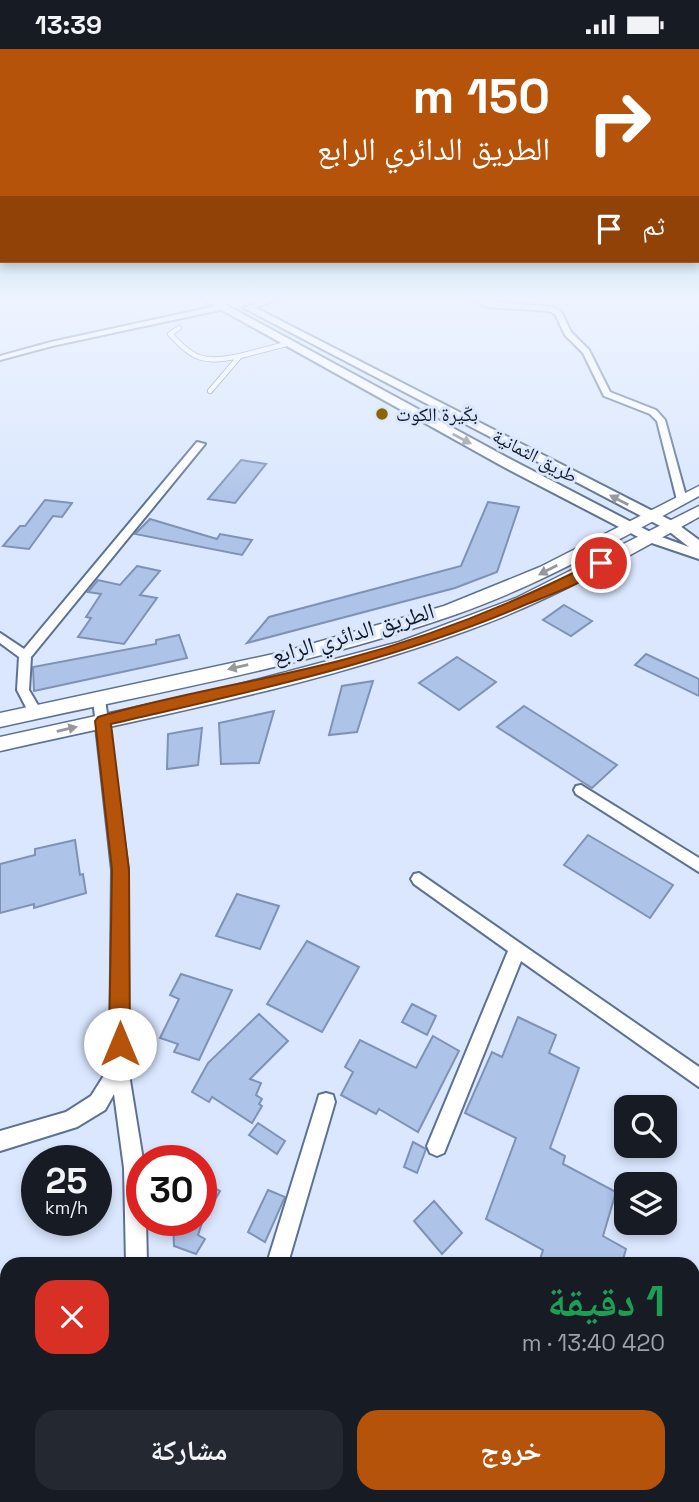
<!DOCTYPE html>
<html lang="ar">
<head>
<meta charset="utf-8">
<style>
	body { margin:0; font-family:"Space Grotesk","Noto Naskh Arabic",sans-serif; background:#242831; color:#f1f3f6; direction:rtl; height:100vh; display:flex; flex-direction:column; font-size:26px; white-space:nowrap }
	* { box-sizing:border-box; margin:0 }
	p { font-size:23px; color:#9ea1a6 }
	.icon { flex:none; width:38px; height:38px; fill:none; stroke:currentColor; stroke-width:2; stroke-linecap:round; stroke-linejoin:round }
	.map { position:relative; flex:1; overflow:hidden; direction:ltr }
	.sheet { position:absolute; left:0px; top:1208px; width:700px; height:247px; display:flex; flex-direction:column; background:#171b24; border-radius:21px 21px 0 0; box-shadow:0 4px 10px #0003; direction:rtl }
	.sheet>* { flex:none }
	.hud { position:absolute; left:0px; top:0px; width:700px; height:214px; box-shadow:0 4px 10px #0003; direction:rtl; background:#b45309; color:#fff; overflow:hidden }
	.tools { position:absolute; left:614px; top:1046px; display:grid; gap:14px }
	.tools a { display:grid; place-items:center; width:63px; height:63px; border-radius:14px; background:#171b24; box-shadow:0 4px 10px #0003; font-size:35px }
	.speed { position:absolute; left:21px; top:1096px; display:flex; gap:14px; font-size:35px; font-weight:700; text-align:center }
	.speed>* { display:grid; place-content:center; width:91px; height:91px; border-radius:50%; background:#171b24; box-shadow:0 4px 10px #0003; line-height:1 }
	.speed small { font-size:18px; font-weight:400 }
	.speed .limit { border:10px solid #d22; background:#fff; color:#111 }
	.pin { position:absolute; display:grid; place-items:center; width:60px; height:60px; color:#fff; margin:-30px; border:4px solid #fff; border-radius:50%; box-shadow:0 2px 7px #0007 }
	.me { position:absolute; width:77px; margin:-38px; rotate:0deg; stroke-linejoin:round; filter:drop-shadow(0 0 5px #0008) }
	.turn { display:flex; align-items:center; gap:24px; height:147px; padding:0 35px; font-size:32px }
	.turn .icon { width:91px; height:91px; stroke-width:2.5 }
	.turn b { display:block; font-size:49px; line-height:60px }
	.then { display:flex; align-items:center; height:66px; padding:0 35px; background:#0003; gap:14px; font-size:26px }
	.round { display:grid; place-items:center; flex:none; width:74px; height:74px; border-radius:21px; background:#242831 }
	.headline { display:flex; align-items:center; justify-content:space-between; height:119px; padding:0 35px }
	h1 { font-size:42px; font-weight:800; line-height:52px; color:#1e9e55 }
	.action { display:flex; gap:14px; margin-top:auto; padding:14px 35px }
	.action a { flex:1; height:80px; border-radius:21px; background:#b45309; color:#fff; font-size:28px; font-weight:800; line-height:80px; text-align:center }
	.action a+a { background:#242831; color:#f1f3f6 }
	.status { display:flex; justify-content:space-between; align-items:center; height:49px; padding:0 35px; background:#171b24; direction:ltr }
	.status svg { height:19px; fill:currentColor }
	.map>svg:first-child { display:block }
</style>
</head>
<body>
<div class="status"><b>13:39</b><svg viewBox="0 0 49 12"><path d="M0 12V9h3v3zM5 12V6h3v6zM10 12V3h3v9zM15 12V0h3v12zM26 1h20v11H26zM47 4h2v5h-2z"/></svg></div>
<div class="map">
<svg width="699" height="1453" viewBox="0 0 699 1453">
	<rect width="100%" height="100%" fill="#dae7fe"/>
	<!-- building -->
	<g fill="#aec3e8" stroke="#7e92b5" stroke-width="2">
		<polygon points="241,411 266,415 235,454 208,450"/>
		<polygon points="45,451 72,454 62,468 53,467 29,500 3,497 20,477 25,477"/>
		<polygon points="488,453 519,458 497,523 455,539 247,594 269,568 461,517"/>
		<polygon points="150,470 217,490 220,485 252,491 242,506 135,485"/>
		<polygon points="137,517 160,522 140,546 157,549 124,595 78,588 91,569 86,568 101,545 88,543 98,531 120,536"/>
		<polygon points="564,556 592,572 571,587 543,571"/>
		<polygon points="179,586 187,609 34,642 33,618 156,595 156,591"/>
		<polygon points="646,605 699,630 699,647 635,616"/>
		<polygon points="457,608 496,633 459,661 419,634"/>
		<polygon points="373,632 357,683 329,686 342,637"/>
		<polygon points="524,657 617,716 592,739 497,678"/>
		<polygon points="274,662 259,714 221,715 219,674"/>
		<polygon points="202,679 198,716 167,720 168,685"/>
		<polygon points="588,786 673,836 650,869 564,816"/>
		<polygon points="75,791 80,826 83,825 86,844 34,859 34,855 0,864 0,815 35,806 35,800"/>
		<polygon points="237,845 279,857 260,900 216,887"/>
		<polygon points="307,892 359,918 322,983 267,955"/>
		<polygon points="181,925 232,941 199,1011 174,1003 178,995 160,989 179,950 170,946"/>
		<polygon points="412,955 436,967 427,986 402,973"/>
		<polygon points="259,965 288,992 250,1030 261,1034 256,1046 262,1050 259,1055 262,1057 252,1074 212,1048 209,1053 192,1043 208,1014"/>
		<polygon points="518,968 556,986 549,1004 579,1019 550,1099 565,1107 563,1115 616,1143 603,1187 626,1200 622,1214 539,1214 543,1201 486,1170 516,1089 465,1064 492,1003 502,1008"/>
		<polygon points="433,987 459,1002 418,1083 379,1060 376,1065 341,1046 353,1023 345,1018 360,991 416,1019"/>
		<polygon points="258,1074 285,1092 277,1105 249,1086"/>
		<polygon points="413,1093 426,1100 417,1124 404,1118"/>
		<polygon points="201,1131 220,1142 203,1171 198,1186 205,1190 196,1205 174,1197 173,1171 201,1171"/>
		<polygon points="268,1141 285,1148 265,1193 248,1183"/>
		<polygon points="434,1152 462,1184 442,1205 414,1172"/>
	</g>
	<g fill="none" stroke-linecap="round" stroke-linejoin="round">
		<defs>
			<g id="lane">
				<path d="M 179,279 L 170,285 C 195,312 204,314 240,307"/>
				<polyline points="210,342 240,307 286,295"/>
			</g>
			<g id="street">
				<polygon points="265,251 276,251 248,261 244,259"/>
				<polygon points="473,251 551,258 561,262 571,283 589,301 610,343 656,361 665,371 687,451 686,453 677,451 657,372 650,365 604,347 583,304 565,286 555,265 549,262 488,258"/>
				<polygon points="221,256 224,260 52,297 0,311 0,307 51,293"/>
				<polygon points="197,393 205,395 31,608 29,641 42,663 40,666 30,666 17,641 19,608 0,594 0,584 24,600"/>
				<polygon points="99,646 105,650 128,821 128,1019 143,1111 142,1171 146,1171 147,1214 126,1214 124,1119 114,1045 105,1061 77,1078 0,1102 0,1082 66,1063 91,1047 110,1017 112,821 93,650"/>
				<polygon points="581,736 699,809 699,823 576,745 574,741 576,737"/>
				<polygon points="419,824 699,1018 699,1038 521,912 444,1104 437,1107 430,1104 427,1097 508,902 414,835 411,830 414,825"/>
				<polygon points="326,1044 333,1046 335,1053 288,1214 267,1214 317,1053 319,1046"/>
				<polygon points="699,1257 699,1306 693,1308 693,1259"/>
				<polygon points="186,1447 210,1447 212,1453 188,1453"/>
				<polygon points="649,1447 673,1447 672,1453 648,1453"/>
			</g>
			<polygon id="secondary" points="204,251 217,251 512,411 656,486 689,498 666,480 244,259 252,257 676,474 699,491 699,510 646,492 502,417"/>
			<g id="primary">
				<path d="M 699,437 L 699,447 C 620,490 542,535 457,565 C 309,617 153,644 0,678 L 0,664 L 283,603 L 444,557 L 540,518 Z"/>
				<path d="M 699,457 L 699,468 C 623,510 548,553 466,582 C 315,637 156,667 0,702 L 0,688 L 233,637 L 399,593 L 516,549 Z"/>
			</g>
		</defs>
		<!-- lane casing -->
		<use href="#lane" stroke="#5d7192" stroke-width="6"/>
		<!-- street casing -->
		<use href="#street" stroke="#5d7192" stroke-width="4"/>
		<!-- secondary casing -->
		<use href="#secondary" stroke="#5d7192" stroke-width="4"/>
		<!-- primary casing -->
		<use href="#primary" stroke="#5d7192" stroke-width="3"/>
		<!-- lane -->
		<use href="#lane" stroke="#fff" stroke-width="4.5"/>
		<!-- street -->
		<use href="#street" fill="#fff" fill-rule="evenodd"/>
		<!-- secondary -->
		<use href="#secondary" fill="#fff" fill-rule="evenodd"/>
		<!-- primary -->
		<use href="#primary" fill="#fff" fill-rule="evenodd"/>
	</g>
	<!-- one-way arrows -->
	<defs><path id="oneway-solid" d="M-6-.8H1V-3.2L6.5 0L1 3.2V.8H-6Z" transform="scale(1.75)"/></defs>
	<g fill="#94989d">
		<use href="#oneway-solid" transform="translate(462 390) rotate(28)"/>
		<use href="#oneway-solid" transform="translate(619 451) rotate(-153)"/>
		<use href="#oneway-solid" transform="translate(548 521) rotate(153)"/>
		<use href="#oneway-solid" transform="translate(238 618) rotate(167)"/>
		<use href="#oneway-solid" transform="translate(67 680) rotate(-13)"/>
	</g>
	<!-- sky -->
	<linearGradient id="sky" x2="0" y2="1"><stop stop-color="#59aacc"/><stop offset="0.55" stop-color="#eef4ff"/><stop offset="1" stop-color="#eef4ff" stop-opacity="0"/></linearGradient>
	<rect width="699" height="455" fill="url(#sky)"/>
	<!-- route -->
	<path fill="#b45309" stroke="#753606" stroke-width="2" d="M 597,512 L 608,514 C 588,533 552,545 527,555 C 393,613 252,642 111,675 L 129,821 L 130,995 L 127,1002 L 120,1004 L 112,1002 L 109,995 L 112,821 L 95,672 L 98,668 C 179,644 264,632 346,610 C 433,587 517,553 597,512 Z"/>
	<!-- markers -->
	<circle fill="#8b6404" stroke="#dae7fe" stroke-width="2.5" cx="382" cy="365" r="7"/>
	<g text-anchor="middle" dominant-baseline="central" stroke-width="6" stroke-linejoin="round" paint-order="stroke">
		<!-- far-poi labels -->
		<g font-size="19" fill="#111926" stroke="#dae7fe" text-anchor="start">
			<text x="396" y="365">بكّيرة الكوت</text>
		</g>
		<!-- far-street labels -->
		<g font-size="19" fill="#111926" stroke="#dae7fe">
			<text transform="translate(535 407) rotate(28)">طريق الثمانية</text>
		</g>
		<!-- street labels -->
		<g font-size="23" fill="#111926" stroke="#dae7fe">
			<text transform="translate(353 584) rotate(-16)">الطريق الدائري الرابع</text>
		</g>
	</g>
</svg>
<div class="tools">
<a><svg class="icon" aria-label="search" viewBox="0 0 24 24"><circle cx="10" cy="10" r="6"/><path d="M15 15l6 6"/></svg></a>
<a><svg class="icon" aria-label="layers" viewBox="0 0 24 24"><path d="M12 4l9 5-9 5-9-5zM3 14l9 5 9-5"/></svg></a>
</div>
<div class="speed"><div>25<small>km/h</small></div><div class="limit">30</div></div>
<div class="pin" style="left:601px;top:514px;background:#d93025"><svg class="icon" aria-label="arrive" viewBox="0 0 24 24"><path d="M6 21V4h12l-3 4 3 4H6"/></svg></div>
<svg class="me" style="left:120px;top:995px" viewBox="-20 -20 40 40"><circle r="19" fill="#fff"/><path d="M0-13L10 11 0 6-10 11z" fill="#b45309"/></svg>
<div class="hud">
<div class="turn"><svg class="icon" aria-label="right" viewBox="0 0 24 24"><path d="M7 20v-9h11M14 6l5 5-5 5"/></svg><div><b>150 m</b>الطريق الدائري الرابع</div></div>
<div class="then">ثم<svg class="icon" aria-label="arrive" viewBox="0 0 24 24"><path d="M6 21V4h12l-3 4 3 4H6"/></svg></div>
</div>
<section class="sheet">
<div class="headline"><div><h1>1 دقيقة</h1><p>420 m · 13:40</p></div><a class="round" style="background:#d93025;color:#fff"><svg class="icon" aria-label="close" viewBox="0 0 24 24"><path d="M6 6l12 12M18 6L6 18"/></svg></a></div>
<div class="action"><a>خروج</a><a>مشاركة</a></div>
</section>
</div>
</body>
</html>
